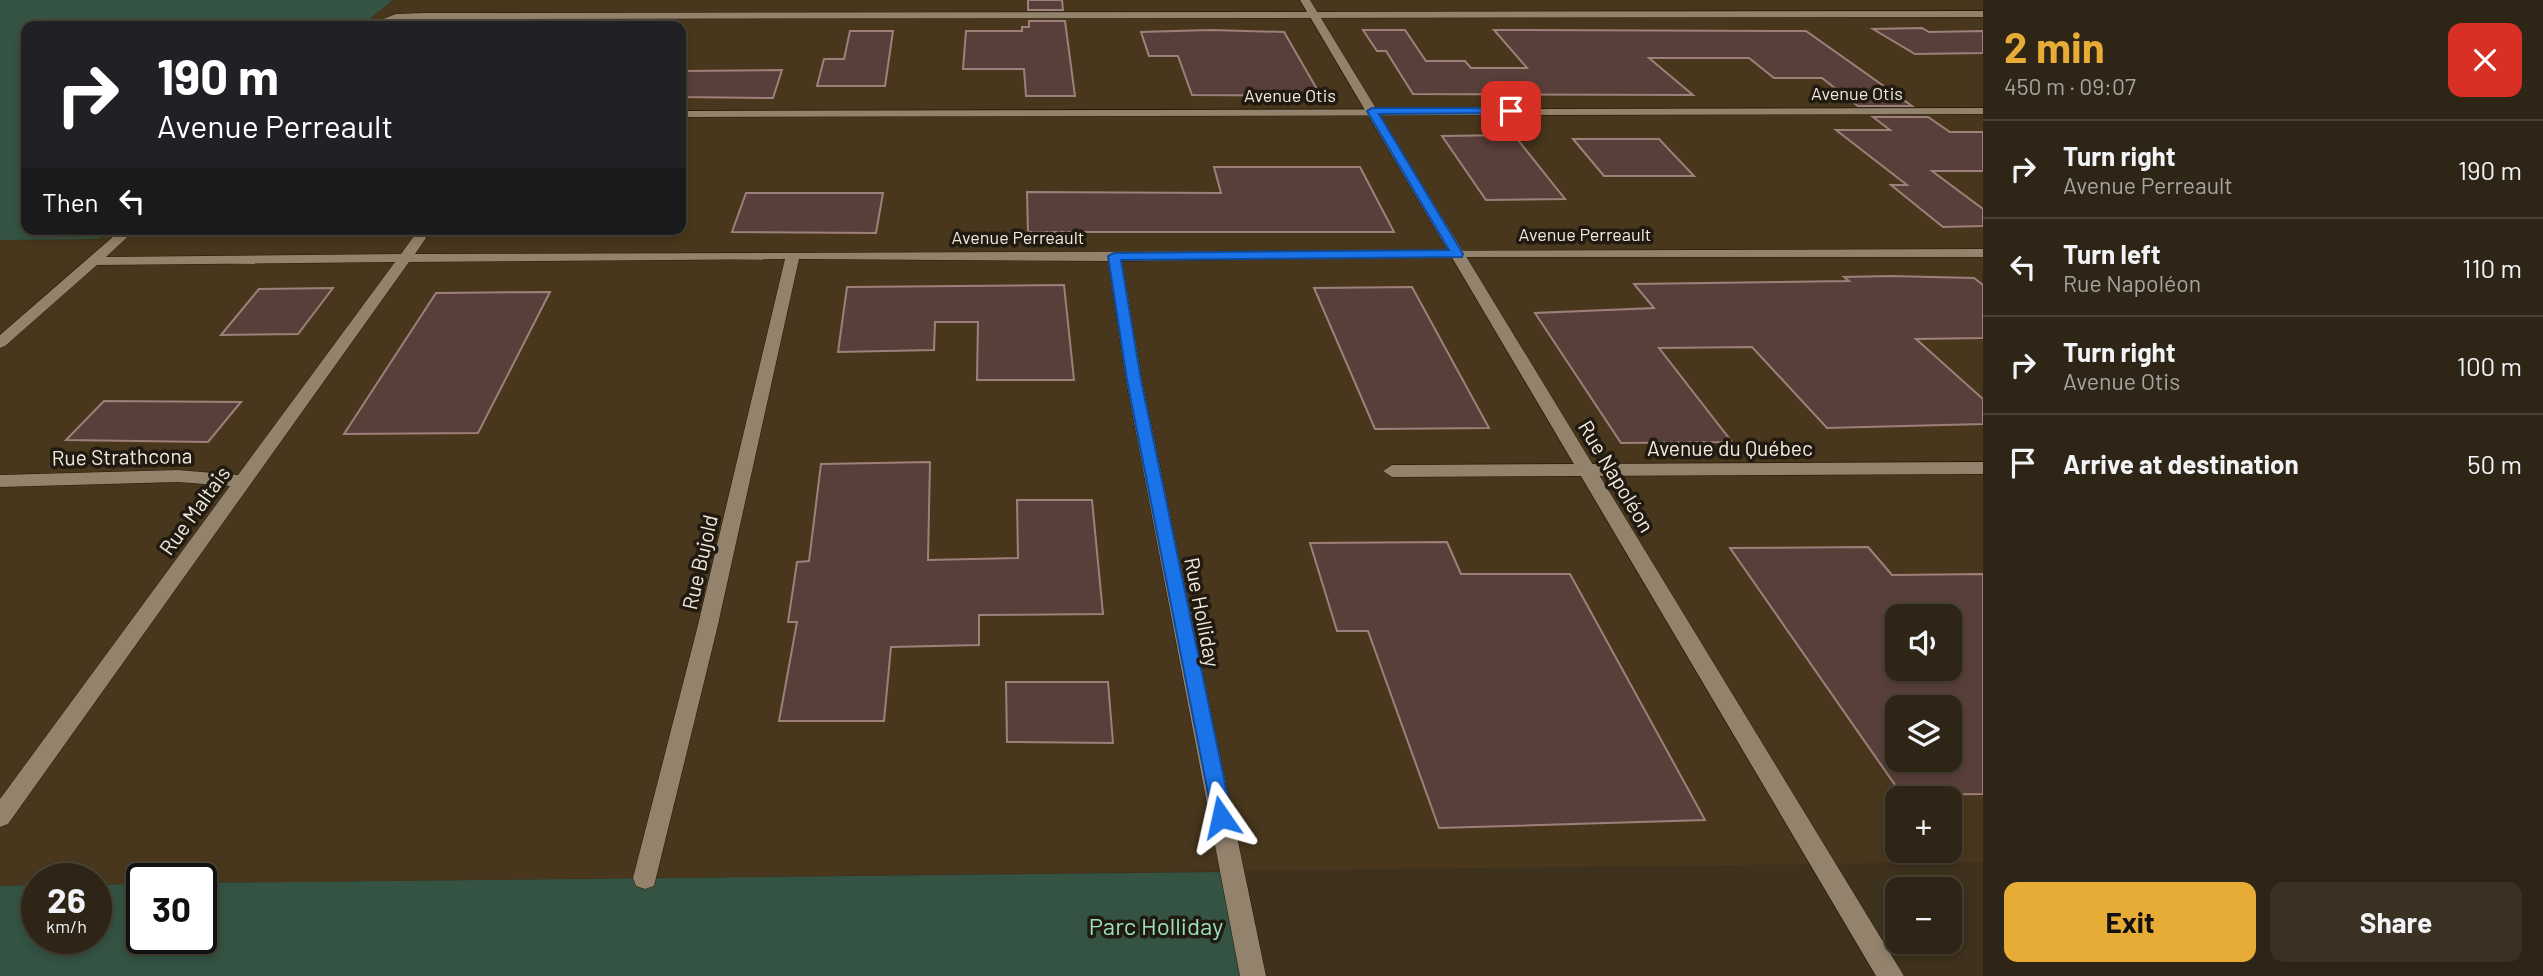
<!DOCTYPE html>
<html lang="en">
<head>
<meta charset="utf-8">
<style>
	body { margin:0; font-family:Barlow,sans-serif; background:#3a3123; color:#f1f3f6; height:100vh; display:flex; flex-direction:column; font-size:26px; white-space:nowrap }
	* { box-sizing:border-box; margin:0 }
	p { font-size:23px; color:#a7a5a1 }
	.icon { flex:none; width:38px; height:38px; fill:none; stroke:currentColor; stroke-width:2; stroke-linecap:round; stroke-linejoin:round }
	.map { position:relative; flex:1; overflow:hidden }
	.panel { display:flex; flex-direction:column; background:#2e2516; width:560px }
	.panel>* { flex:none }
	.guide { position:absolute; left:21px; top:21px; width:665px; height:214px; border-radius:14px; box-shadow:0 4px 10px #0003,0 0 0 2px #494235; background:#202124; color:#fff; overflow:hidden }
	.controls { position:absolute; left:1885px; top:604px; display:grid; gap:14px }
	.controls a { display:grid; place-items:center; width:77px; height:77px; border-radius:14px; background:#2e2516; box-shadow:0 4px 10px #0003,0 0 0 2px #494235; font-size:35px }
	.speed { position:absolute; left:21px; top:863px; display:flex; gap:14px; font-size:35px; font-weight:700; text-align:center }
	.speed>* { display:grid; place-content:center; width:91px; height:91px; border-radius:50%; background:#2e2516; box-shadow:0 4px 10px #0003,0 0 0 2px #494235; line-height:1 }
	.speed small { font-size:18px; font-weight:400 }
	.speed .limit { border:4px solid #111; border-radius:10px; background:#fff; color:#111 }
	.pin { position:absolute; display:grid; place-items:center; width:60px; height:60px; color:#fff; margin:-30px; border-radius:14px; box-shadow:0 4px 10px #0006 }
	.me { position:absolute; width:77px; margin:-38px; rotate:349deg; stroke-linejoin:round; filter:drop-shadow(0 0 5px #0008) }
	.turn { display:flex; align-items:center; gap:24px; height:147px; padding:0 21px; font-size:32px }
	.turn .icon { width:91px; height:91px; stroke-width:2.5 }
	.turn b { display:block; font-size:49px; line-height:60px }
	.then { display:flex; align-items:center; height:66px; padding:0 21px; background:#0003; gap:14px; font-size:26px }
	.round { display:grid; place-items:center; flex:none; width:74px; height:74px; border-radius:14px; background:#3a3123 }
	.head { display:flex; align-items:center; justify-content:space-between; height:119px; padding:0 21px }
	h1 { font-size:42px; font-weight:700; line-height:52px; color:#e7ac36 }
	.button { display:flex; gap:14px; margin-top:auto; padding:14px 21px }
	.button a { flex:1; height:80px; border-radius:14px; background:#e7ac36; color:#111; font-size:28px; font-weight:700; line-height:80px; text-align:center }
	.button a+a { background:#3a3123; color:#f1f3f6 }
	ul { padding:0; list-style:none }
	li { display:flex; align-items:center; gap:21px; height:98px; padding:0 21px; border-top:2px solid #494235 }
	li div { flex:1 }
	li b { display:block; font-size:26px }
	li em { font-style:normal }
	main { display:flex; flex:1; min-height:0 }
	.map>svg:first-child { display:block }
</style>
</head>
<body>
<main>
<div class="map">
<svg width="1983" height="976" viewBox="0 0 1983 976">
	<rect width="100%" height="100%" fill="#3e311d"/>
	<!-- built -->
	<path fill="#48371c" fill-rule="evenodd" d="M 394,0 L 1983,0 L 1983,862 L 201,883 L 201,878 L 142,878 L 142,884 L 96,884 L 96,878 L 37,878 L 37,885 L 0,885 L 0,240 L 98,239 L 110,229 L 681,229 L 681,26 L 362,26 ZM 1897,616 L 1950,616 L 1950,668 L 1897,668 ZM 1897,707 L 1950,707 L 1950,760 L 1897,760 ZM 1897,798 L 1950,798 L 1950,850 L 1897,850 Z"/>
	<!-- green -->
	<g fill="#345343">
		<polygon points="0,0 393,0 361,26 26,26 26,229 110,229 98,239 0,240"/>
		<polygon points="1232,872 1253,976 0,976 0,886 37,885 37,938 96,938 96,885 142,884 142,938 201,938 201,883"/>
	</g>
	<!-- building -->
	<g fill="#593f3a" stroke="#9e807a" stroke-width="2" fill-rule="evenodd">
		<polygon points="1028,0 1062,0 1063,10 1028,10"/>
		<polygon points="1029,21 1065,21 1075,96 1026,96 1024,69 963,69 966,31 1022,31 1022,27 1029,27"/>
		<polygon points="1922,28 1929,32 1983,31 1983,53 1915,54 1873,29"/>
		<polygon points="1211,30 1284,32 1321,96 1192,95 1178,56 1149,56 1141,32"/>
		<polygon points="1363,30 1405,30 1426,61 1465,61 1471,68 1527,68 1494,30 1806,31 1912,106 1858,106 1822,78 1774,78 1749,58 1649,58 1693,95 1413,94 1386,51 1377,51"/>
		<polygon points="850,31 893,31 885,86 817,86 824,59 844,59"/>
		<polygon points="782,70 773,98 681,97 681,71"/>
		<polygon points="1873,117 1928,117 1950,132 1983,132 1983,171 1932,171 1983,209 1983,226 1943,227 1891,185 1907,185 1836,130 1890,130"/>
		<polygon points="1514,135 1565,199 1486,200 1442,136"/>
		<polygon points="1573,139 1659,139 1694,176 1604,176"/>
		<polygon points="1214,167 1360,167 1394,232 1028,232 1027,192 1221,193"/>
		<polygon points="746,193 883,193 876,233 732,232"/>
		<polygon points="1890,276 1974,278 1983,285 1983,338 1916,339 1983,399 1983,424 1827,428 1752,347 1659,348 1732,442 1621,443 1535,313 1654,308 1634,284 1849,281 1844,277"/>
		<polygon points="1064,285 1074,380 977,380 978,322 935,322 934,350 838,352 847,287"/>
		<polygon points="1412,287 1489,428 1375,429 1314,288"/>
		<polygon points="333,288 298,334 221,335 259,289"/>
		<polygon points="550,292 478,433 344,434 436,293"/>
		<polygon points="104,401 241,402 208,442 66,440"/>
		<polygon points="930,462 928,560 1018,558 1017,500 1092,500 1103,614 979,615 979,645 891,647 884,721 779,721 797,622 788,622 797,562 809,561 821,464"/>
		<polygon points="1447,542 1461,574 1570,574 1705,820 1439,828 1368,631 1337,631 1310,543"/>
		<path d="M 1868,547 L 1892,575 L 1983,574 L 1983,794 L 1902,795 L 1730,548 ZM 1897,616 L 1950,616 L 1950,668 L 1897,668 ZM 1897,707 L 1950,707 L 1950,760 L 1897,760 Z"/>
		<polygon points="1006,682 1108,682 1113,743 1007,742"/>
	</g>
	<g fill="none" stroke-linecap="round" stroke-linejoin="round">
		<defs>
			<g id="minor">
				<polygon points="1983,11 1983,17 425,19 397,20 379,26 365,26 396,14 425,13"/>
				<polygon points="1983,108 1983,114 681,117 681,111"/>
				<polygon points="122,229 136,229 106,257 401,254 419,229 432,229 415,254 1983,249 1983,257 1419,257 1122,261 1142,380 1266,976 1240,976 1126,380 1108,261 799,259 717,629 654,886 645,889 636,886 633,878 697,629 785,259 409,262 8,824 0,827 0,799 230,486 178,482 0,487 0,475 178,470 238,475 395,262 97,265 5,346 0,348 0,335"/>
				<polygon points="1983,462 1983,474 1392,477 1383,471 1392,465"/>
			</g>
			<polygon id="tertiary" points="1300,0 1310,0 1904,976 1876,976"/>
		</defs>
		<!-- minor casing -->
		<use href="#minor" stroke="#251805" stroke-width="1"/>
		<!-- tertiary casing -->
		<use href="#tertiary" stroke="#251805" stroke-width="1"/>
		<!-- minor -->
		<use href="#minor" fill="#93836d" fill-rule="evenodd"/>
		<!-- tertiary -->
		<use href="#tertiary" fill="#93836d" fill-rule="evenodd"/>
	</g>
	<!-- route -->
	<polygon fill="#1a73e8" stroke="#114b97" stroke-width="2" points="1511,108 1514,113 1379,114 1463,254 1462,257 1121,260 1141,380 1232,817 1229,824 1221,827 1214,824 1127,380 1108,256 1114,253 1449,250 1367,111 1372,108"/>
	<g text-anchor="middle" dominant-baseline="central" stroke-width="7" stroke-linejoin="round" paint-order="stroke">
		<!-- far-street labels -->
		<g font-size="18" fill="#f3eade" stroke="#201a11">
			<text x="1857" y="93">Avenue Otis</text>
			<text x="1290" y="95">Avenue Otis</text>
			<text x="1585" y="234">Avenue Perreault</text>
			<text x="1018" y="237">Avenue Perreault</text>
		</g>
		<!-- street labels -->
		<g font-size="21" fill="#f3eade" stroke="#201a11">
			<text x="1730" y="447">Avenue du Québec</text>
			<text transform="translate(122 456) rotate(-1)">Rue Strathcona</text>
			<text transform="translate(1617 476) rotate(59)">Rue Napoléon</text>
			<text transform="translate(194 510) rotate(-54)">Rue Maltais</text>
			<text transform="translate(699 562) rotate(-77)">Rue Bujold</text>
			<text transform="translate(1203 612) rotate(79)">Rue Holliday</text>
		</g>
		<!-- near-park labels -->
		<g font-size="24" fill="#9be1be" stroke="#201a11">
			<text x="1156" y="925">Parc Holliday</text>
		</g>
	</g>
</svg>
<div class="controls">
<a><svg class="icon" aria-label="sound" viewBox="0 0 24 24"><path d="M4 9h4l5-4v14l-5-4H4zM17 9q2 3 0 6"/></svg></a>
<a><svg class="icon" aria-label="layers" viewBox="0 0 24 24"><path d="M12 4l9 5-9 5-9-5zM3 14l9 5 9-5"/></svg></a>
<a>+</a>
<a>−</a>
</div>
<div class="speed"><div>26<small>km/h</small></div><div class="limit">30</div></div>
<div class="pin" style="left:1511px;top:111px;background:#d93025"><svg class="icon" aria-label="arrive" viewBox="0 0 24 24"><path d="M6 21V4h12l-3 4 3 4H6"/></svg></div>
<svg class="me" style="left:1221px;top:817px" viewBox="-20 -20 40 40"><path d="M0-17L14 15 0 8-14 15z" fill="#1a73e8" stroke="#fff" stroke-width="4"/></svg>
<div class="guide">
<div class="turn"><svg class="icon" aria-label="right" viewBox="0 0 24 24"><path d="M7 20v-9h11M14 6l5 5-5 5"/></svg><div><b>190 m</b>Avenue Perreault</div></div>
<div class="then">Then<svg class="icon" aria-label="left" viewBox="0 0 24 24"><path d="M17 20v-9H6M10 6l-5 5 5 5"/></svg></div>
</div>
</div>
<section class="panel">
<div class="head"><div><h1>2 min</h1><p>450 m · 09:07</p></div><a class="round" style="background:#d93025;color:#fff"><svg class="icon" aria-label="close" viewBox="0 0 24 24"><path d="M6 6l12 12M18 6L6 18"/></svg></a></div>
<ul>
<li><svg class="icon" aria-label="right" viewBox="0 0 24 24"><path d="M7 20v-9h11M14 6l5 5-5 5"/></svg><div><b>Turn right</b><p>Avenue Perreault</p></div><em>190 m</em></li>
<li><svg class="icon" aria-label="left" viewBox="0 0 24 24"><path d="M17 20v-9H6M10 6l-5 5 5 5"/></svg><div><b>Turn left</b><p>Rue Napoléon</p></div><em>110 m</em></li>
<li><svg class="icon" aria-label="right" viewBox="0 0 24 24"><path d="M7 20v-9h11M14 6l5 5-5 5"/></svg><div><b>Turn right</b><p>Avenue Otis</p></div><em>100 m</em></li>
<li><svg class="icon" aria-label="arrive" viewBox="0 0 24 24"><path d="M6 21V4h12l-3 4 3 4H6"/></svg><div><b>Arrive at destination</b></div><em>50 m</em></li>
</ul>
<div class="button"><a>Exit</a><a>Share</a></div>
</section>
</main>
</body>
</html>
